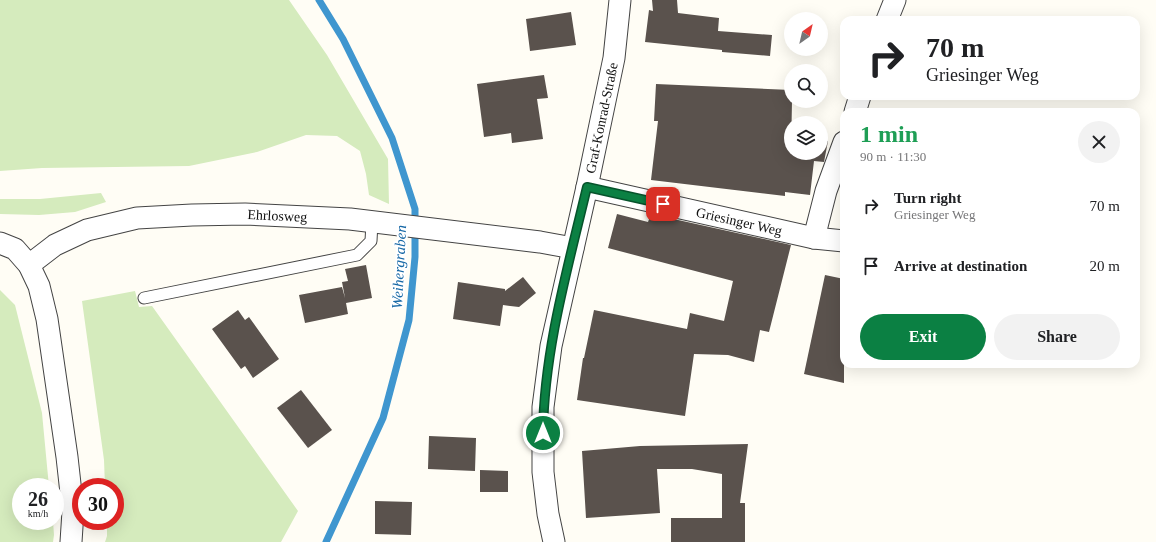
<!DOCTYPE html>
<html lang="en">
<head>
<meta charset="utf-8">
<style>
	body { margin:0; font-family:Georgia,serif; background:#f2f2f2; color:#202124; height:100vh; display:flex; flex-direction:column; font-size:15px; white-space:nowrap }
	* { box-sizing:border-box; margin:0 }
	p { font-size:13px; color:#757577 }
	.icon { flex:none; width:22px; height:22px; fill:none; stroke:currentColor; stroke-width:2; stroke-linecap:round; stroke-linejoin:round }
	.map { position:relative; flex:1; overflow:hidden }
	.panel { position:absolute; left:840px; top:108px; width:300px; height:260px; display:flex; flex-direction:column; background:#fff; border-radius:12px; box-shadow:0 4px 16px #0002 }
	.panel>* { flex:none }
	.top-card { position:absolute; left:840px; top:16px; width:300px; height:84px; border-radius:12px; box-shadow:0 4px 16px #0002; background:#fff; color:#202124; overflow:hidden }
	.needle { width:26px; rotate:34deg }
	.controls { position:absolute; left:784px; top:12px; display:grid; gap:8px }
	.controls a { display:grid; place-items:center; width:44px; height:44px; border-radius:50%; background:#fff; box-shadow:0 4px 16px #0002; font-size:20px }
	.speed { position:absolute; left:12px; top:478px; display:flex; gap:8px; font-size:20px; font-weight:700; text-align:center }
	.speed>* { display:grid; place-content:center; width:52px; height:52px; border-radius:50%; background:#fff; box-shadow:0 4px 16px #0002; line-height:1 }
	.speed small { font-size:10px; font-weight:400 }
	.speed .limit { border:6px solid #d22; background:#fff; color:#111 }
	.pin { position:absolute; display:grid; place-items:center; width:34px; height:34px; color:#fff; margin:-17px; border-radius:8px; box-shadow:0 2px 6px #0006 }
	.me { position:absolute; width:44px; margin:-22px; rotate:0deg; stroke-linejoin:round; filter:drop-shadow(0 0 3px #0008) }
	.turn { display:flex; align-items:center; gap:14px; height:84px; padding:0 20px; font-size:18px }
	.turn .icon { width:52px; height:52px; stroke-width:2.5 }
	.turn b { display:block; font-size:28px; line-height:34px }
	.round { display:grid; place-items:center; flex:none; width:42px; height:42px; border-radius:21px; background:#f2f2f2 }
	.summary { display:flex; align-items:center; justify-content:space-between; height:68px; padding:0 20px }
	h1 { font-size:24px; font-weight:700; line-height:30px; color:#1e9e55 }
	.cta { display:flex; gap:8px; margin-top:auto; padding:8px 20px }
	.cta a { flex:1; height:46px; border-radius:24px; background:#0b8043; color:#fff; font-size:16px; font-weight:700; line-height:46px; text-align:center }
	.cta a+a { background:#f2f2f2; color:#202124 }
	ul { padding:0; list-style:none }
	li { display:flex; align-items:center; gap:12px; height:60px; padding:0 20px }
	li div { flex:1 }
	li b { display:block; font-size:15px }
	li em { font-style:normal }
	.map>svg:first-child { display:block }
</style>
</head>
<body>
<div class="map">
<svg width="1156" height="542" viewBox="0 0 1156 542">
	<rect width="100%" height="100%" fill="#fffdf5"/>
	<!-- green -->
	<g fill="#d5ebbd">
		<polygon points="0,0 289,0 327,55 388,159 389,204 369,195 366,174 360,151 337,136 306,135 257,152 189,166 42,168 0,171"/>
		<polygon points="101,193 106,202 75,212 39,215 0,214 0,199 40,199"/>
		<polygon points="0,290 15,305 42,413 49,487 21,487 21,521 53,521 54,535 53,542 0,542"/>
		<polygon points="135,291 139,307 152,306 298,511 281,542 105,542 107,536 107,521 115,521 115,487 105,487 104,460 82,301"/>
	</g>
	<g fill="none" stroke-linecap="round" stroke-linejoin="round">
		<!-- stream -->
		<polyline stroke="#3f96cf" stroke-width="7" points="319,0 343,39 392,138 415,209 415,257 409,320 383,418 326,542"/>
	</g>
	<!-- building -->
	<g fill="#5a524d">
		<polygon points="652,0 677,0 678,13 719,18 718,31 772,35 770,56 722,52 722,50 645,42 649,10 653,11"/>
		<polygon points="571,12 576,45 530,51 526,19"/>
		<polygon points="544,75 548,98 537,99 543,139 512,143 511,133 484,137 477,84"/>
		<polygon points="656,84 791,90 791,101 792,101 791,153 821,153 821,140 828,141 824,162 814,161 810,195 785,192 785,196 651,180 658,121 654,121"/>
		<polygon points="617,214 648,222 651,214 791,245 769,332 760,330 754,362 728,355 694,354 685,416 577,400 583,358 584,358 594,310 687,329 690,313 724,321 733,281 608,248"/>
		<polygon points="366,265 372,298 346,303 348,314 305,323 299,295 342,287 345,298 342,282 348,281 345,269"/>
		<polygon points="825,275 844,279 844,383 804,374"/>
		<polygon points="523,277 536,293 519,307 503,305 500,326 453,319 458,282 505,289 505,291"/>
		<polygon points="238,310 245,320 249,317 279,359 253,378 245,366 241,369 212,329"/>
		<polygon points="301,390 332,430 308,448 277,408"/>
		<polygon points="429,436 476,438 475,471 428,469"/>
		<polygon points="748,444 740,503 745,503 745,542 671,542 671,518 722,518 722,474 692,469 657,469 660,513 586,518 582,451 640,446"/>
		<polygon points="480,470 508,471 508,492 480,492"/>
		<polygon points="375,501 412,502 411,535 375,534"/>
	</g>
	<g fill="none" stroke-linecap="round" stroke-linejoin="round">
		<defs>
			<polyline id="lane" points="144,298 357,255 371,241 372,222"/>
			<g id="street">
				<polyline points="887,20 895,0"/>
				<polyline points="855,112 860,96"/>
				<path id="s1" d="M 587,187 L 814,238 L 844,241"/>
				<polyline points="814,238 826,191 844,142"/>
				<polyline points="0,243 15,249 29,265 39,286 47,319 67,457 73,511 71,542"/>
				<path id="s2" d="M 29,265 L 55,245 L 87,230 L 137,218 L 192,215 L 245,214 L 350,219 L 540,242 L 573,248"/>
				<path id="s3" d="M 554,542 L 548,514 L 543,472 L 543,407 L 551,346 L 587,187 L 614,58 L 620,0"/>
			</g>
		</defs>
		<!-- lane casing -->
		<use href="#lane" stroke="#444" stroke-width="13"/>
		<!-- street casing -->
		<use href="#street" stroke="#444" stroke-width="23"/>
		<!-- lane -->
		<use href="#lane" stroke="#fff" stroke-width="11"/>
		<!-- street -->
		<use href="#street" stroke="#fff" stroke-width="21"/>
	</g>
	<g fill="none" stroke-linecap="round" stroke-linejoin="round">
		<defs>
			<path id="route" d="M 543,433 C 544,350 568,267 587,187 L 663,204"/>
		</defs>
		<!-- route casing -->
		<use href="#route" stroke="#07532c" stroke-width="10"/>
		<!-- route -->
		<use href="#route" stroke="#0b8043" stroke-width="7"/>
	</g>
	<g text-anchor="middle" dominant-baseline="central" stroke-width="4" stroke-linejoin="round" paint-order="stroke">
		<!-- street labels -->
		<g font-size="14" fill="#111" stroke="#fff">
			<text stroke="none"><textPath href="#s3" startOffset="431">Graf-Konrad-Straße</textPath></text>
			<text stroke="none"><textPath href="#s2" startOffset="260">Ehrlosweg</textPath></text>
			<text stroke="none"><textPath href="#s1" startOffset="156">Griesinger Weg</textPath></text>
		</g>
		<!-- water labels -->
		<g font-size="15" font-style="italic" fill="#1768a6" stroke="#fff">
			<text transform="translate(399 267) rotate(-87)">Weihergraben</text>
		</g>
	</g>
</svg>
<div class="controls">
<a><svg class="needle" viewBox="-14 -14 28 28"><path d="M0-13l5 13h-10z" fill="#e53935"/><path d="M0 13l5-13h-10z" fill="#757577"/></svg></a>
<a><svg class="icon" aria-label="search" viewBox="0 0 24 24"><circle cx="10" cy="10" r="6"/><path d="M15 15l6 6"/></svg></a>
<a><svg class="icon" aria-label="layers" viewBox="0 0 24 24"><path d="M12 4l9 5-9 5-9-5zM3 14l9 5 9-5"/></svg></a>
</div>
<div class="speed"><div>26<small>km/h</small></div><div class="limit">30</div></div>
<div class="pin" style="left:663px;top:204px;background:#d93025"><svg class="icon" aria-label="arrive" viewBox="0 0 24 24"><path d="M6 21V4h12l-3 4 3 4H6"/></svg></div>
<svg class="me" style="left:543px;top:433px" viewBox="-20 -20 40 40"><circle r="17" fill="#0b8043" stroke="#fff" stroke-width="3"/><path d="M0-11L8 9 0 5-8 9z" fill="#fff"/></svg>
<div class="top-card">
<div class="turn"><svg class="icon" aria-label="right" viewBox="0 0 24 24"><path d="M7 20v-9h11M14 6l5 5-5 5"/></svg><div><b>70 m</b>Griesinger Weg</div></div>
</div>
<section class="panel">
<div class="summary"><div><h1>1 min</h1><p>90 m · 11:30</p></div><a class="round"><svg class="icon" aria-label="close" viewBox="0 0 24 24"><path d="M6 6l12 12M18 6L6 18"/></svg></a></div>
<ul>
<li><svg class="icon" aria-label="right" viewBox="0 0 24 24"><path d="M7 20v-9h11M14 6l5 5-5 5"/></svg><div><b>Turn right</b><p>Griesinger Weg</p></div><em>70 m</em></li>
<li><svg class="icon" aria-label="arrive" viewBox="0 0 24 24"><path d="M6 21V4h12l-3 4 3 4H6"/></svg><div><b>Arrive at destination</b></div><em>20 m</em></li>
</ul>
<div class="cta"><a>Exit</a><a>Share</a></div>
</section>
</div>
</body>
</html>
